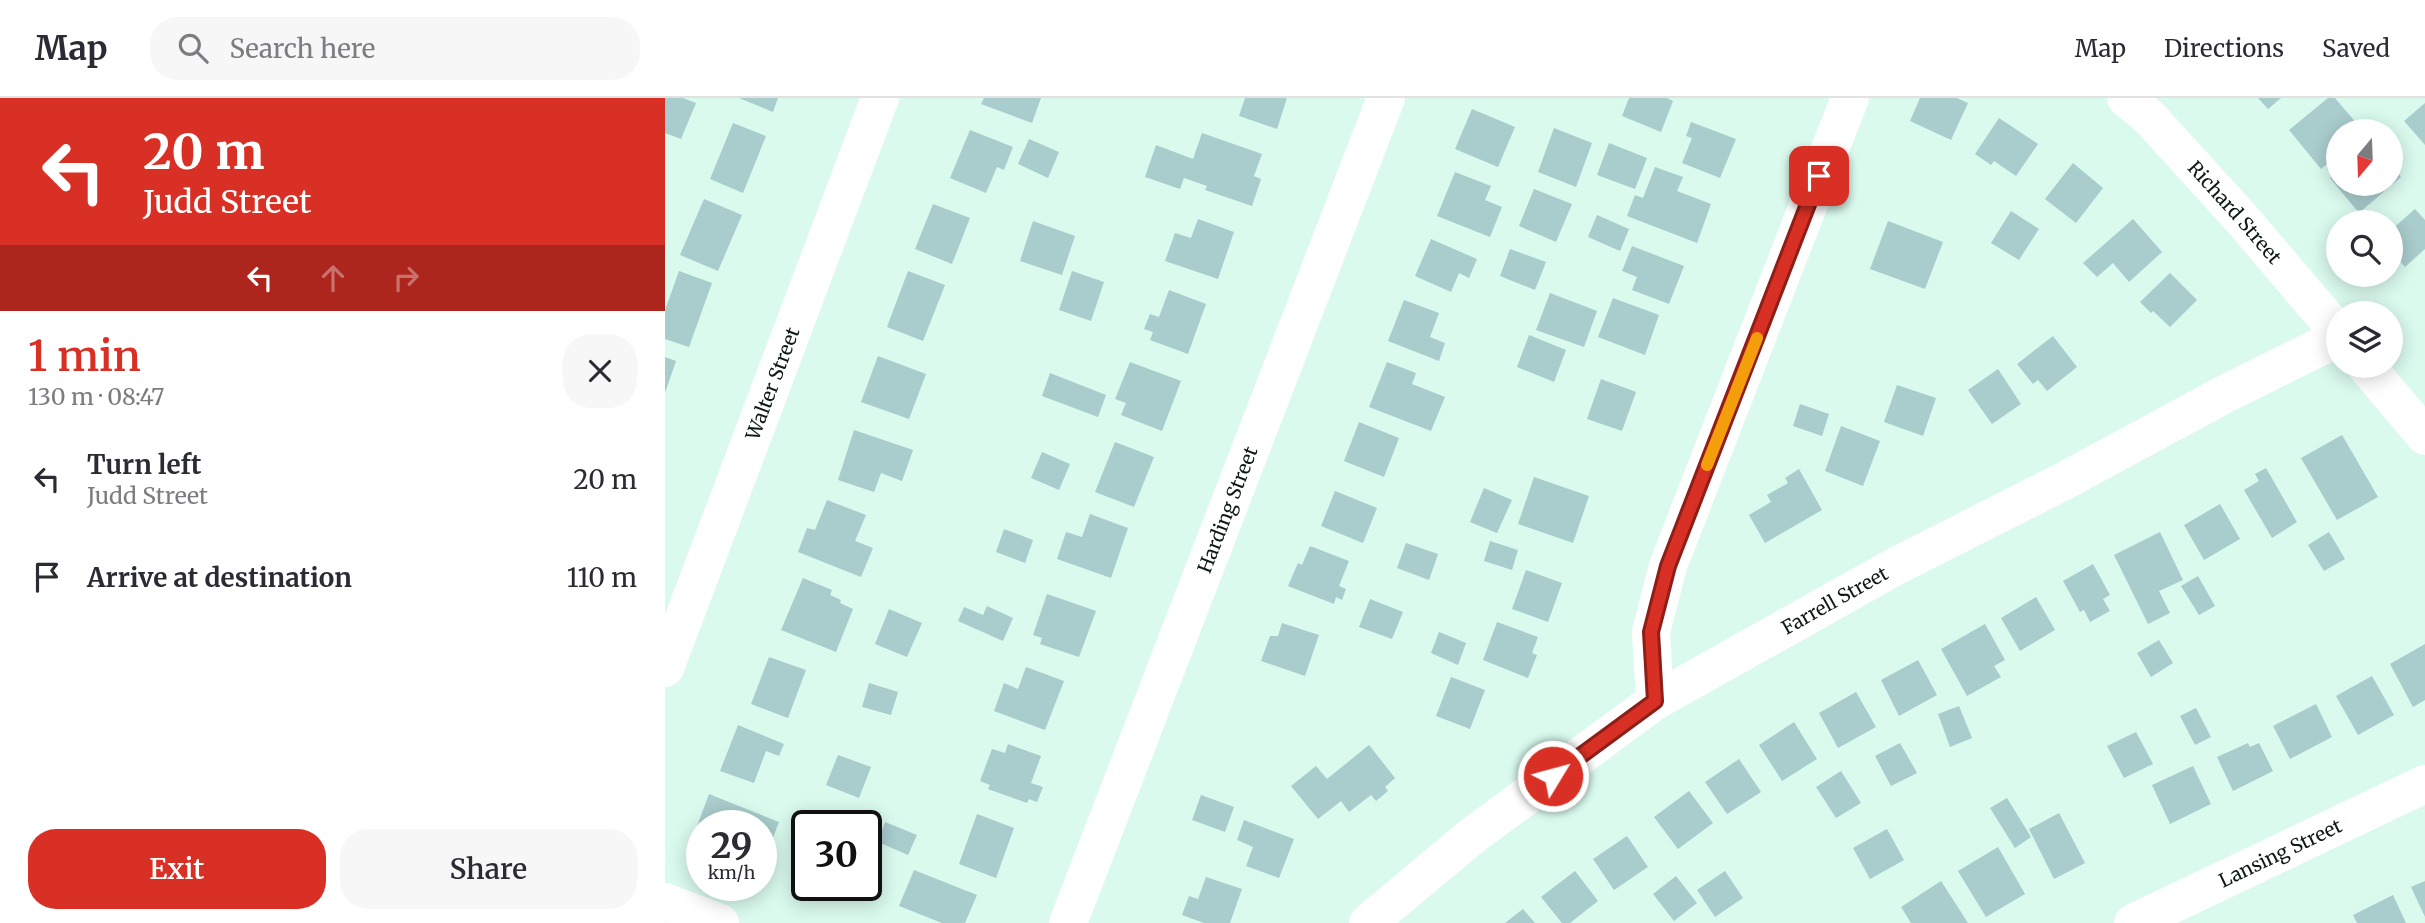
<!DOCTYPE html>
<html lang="en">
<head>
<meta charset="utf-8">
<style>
	body { margin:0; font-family:Merriweather,serif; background:#f7f7f7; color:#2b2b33; height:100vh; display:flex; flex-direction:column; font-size:26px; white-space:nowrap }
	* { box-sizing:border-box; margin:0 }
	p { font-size:23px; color:#7c7c81 }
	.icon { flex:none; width:38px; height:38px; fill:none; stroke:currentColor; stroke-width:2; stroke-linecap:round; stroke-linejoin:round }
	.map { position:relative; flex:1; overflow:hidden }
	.side { display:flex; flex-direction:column; background:#fff; width:665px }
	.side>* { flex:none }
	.top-card { background:#d93025; color:#fff; overflow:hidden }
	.needle { width:46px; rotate:199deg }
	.buttons { position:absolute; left:1661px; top:21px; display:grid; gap:14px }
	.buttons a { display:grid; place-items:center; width:77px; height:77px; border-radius:50%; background:#fff; box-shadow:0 4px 18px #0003; font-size:35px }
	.speed { position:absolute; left:21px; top:712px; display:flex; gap:14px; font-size:35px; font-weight:700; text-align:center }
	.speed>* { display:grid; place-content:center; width:91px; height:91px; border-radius:50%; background:#fff; box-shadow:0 4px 18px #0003; line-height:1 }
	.speed small { font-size:18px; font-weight:400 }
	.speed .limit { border:4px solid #111; border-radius:10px; background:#fff; color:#111 }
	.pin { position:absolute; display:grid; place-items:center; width:60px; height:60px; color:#fff; margin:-30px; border-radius:14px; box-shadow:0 4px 10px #0006 }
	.me { position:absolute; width:77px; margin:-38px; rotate:53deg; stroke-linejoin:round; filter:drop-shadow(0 0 5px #0008) }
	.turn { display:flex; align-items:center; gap:24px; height:147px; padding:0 28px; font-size:32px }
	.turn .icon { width:91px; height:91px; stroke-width:2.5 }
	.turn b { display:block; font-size:49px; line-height:60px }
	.lanes { display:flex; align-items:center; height:66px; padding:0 28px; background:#0003; justify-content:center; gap:35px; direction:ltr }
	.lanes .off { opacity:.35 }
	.round { display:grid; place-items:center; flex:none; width:74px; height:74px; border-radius:28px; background:#f7f7f7 }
	.summary { display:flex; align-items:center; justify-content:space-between; height:119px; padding:0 28px }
	h1 { font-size:42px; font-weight:600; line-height:52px; color:#d93025 }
	.action { display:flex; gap:14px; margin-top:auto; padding:14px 28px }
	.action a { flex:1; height:80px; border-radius:28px; background:#d93025; color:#fff; font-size:28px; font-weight:600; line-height:80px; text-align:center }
	.action a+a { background:#f7f7f7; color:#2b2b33 }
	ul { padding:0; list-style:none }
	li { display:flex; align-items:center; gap:21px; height:98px; padding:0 28px }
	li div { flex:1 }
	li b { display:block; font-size:26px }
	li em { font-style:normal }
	header { display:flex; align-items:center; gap:42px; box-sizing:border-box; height:98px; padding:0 35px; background:#fff; border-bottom:2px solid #e1e1e2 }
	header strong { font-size:33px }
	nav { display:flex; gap:38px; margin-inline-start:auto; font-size:24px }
	.search { width:490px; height:63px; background:#f7f7f7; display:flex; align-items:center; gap:18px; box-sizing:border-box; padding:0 24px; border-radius:28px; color:#7c7c81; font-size:26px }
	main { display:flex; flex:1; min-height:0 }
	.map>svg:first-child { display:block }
</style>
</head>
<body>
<header>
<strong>Map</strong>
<div class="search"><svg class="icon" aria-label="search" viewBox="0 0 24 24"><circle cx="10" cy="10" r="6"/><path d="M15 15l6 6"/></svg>Search here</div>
<nav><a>Map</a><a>Directions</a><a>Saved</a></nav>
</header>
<main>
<section class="side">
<div class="top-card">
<div class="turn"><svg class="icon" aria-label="left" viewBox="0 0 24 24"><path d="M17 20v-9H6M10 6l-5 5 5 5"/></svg><div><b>20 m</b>Judd Street</div></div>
<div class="lanes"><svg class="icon" aria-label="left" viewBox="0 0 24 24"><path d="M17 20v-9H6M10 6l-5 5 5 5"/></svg><svg class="icon off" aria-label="ahead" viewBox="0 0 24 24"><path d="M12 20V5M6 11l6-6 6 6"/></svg><svg class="icon off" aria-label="right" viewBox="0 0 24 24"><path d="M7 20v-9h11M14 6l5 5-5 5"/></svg></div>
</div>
<div class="summary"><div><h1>1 min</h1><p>130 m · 08:47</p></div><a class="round"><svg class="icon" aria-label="close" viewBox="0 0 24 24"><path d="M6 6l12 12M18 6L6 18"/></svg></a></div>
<ul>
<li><svg class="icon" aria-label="left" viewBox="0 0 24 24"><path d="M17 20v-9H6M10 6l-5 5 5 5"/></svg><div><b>Turn left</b><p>Judd Street</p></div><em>20 m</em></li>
<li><svg class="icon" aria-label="arrive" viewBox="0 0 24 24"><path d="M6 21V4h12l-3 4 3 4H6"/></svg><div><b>Arrive at destination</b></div><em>110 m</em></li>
</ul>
<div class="action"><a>Exit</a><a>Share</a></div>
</section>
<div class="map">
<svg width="1760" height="825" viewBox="0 0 1760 825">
	<rect width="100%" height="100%" fill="#dafaee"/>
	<!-- building -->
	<g fill="#a9cccd">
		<polygon points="0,0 18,0 31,5 16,41 0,35"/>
		<polygon points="74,0 113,0 108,14"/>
		<polygon points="319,0 376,0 367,25 316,6"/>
		<polygon points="580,0 622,0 612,31 574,18"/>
		<polygon points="964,0 1002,0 1008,3 996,34 957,18"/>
		<polygon points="1255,0 1292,0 1303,5 1286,42 1245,23"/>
		<polygon points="1593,0 1616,0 1603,11"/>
		<polygon points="1663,0 1670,0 1698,33 1673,33 1673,57 1656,71 1624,32"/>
		<polygon points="1760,5 1760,47 1739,23"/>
		<polygon points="807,11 850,29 833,69 790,51"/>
		<polygon points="1334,20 1373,46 1351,78 1329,63 1326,67 1310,56"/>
		<polygon points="1026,24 1071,41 1055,80 1017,65 1027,40 1021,38"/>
		<polygon points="68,25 101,38 78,95 45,81"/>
		<polygon points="889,30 927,45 911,89 873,74"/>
		<polygon points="305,32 348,49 339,72 332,69 321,95 285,80"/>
		<polygon points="537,35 597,56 589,78 596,81 587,108 540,92 542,88 519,80 515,91 480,79 491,47 528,61"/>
		<polygon points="364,41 394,54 383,80 353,66"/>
		<polygon points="944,45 982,60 970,91 932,77"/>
		<polygon points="1408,65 1438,90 1411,125 1380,101"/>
		<polygon points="1726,67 1736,79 1694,115 1665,80 1673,73 1673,86 1726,86"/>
		<polygon points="990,69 1018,79 1012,93 1046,106 1032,145 962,118 970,97 978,100"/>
		<polygon points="790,74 826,88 820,102 837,109 825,139 772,118"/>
		<polygon points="869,91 907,106 891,144 854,128"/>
		<polygon points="39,101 77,117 53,173 15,157"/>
		<polygon points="268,106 305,120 287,166 250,151"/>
		<polygon points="1750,111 1760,122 1760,151 1740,169 1726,153 1726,132"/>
		<polygon points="1346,113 1374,131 1354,162 1326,145"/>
		<polygon points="932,117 964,131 955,153 923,139"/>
		<polygon points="533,121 569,134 553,181 500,163 510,135 526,140"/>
		<polygon points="1468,121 1497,154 1464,184 1448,165 1432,179 1418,165"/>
		<polygon points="368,123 410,138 397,177 355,163"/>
		<polygon points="1223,123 1278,144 1260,191 1205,171"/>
		<polygon points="766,141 812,161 804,180 794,175 786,194 750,178"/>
		<polygon points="967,148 1019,168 1004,206 967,192 972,179 957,173"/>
		<polygon points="845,151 881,164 870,192 835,178"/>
		<polygon points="14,173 47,185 24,249 0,241 0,212"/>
		<polygon points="243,173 280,187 258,243 222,229"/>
		<polygon points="407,173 439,184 426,223 394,212"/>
		<polygon points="1505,175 1532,202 1505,229 1488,213 1486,215 1475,204"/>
		<polygon points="504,192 541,206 523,256 485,242 488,234 479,231 485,216 494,219"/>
		<polygon points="885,195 932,213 919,249 871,232"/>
		<polygon points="948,200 994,217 980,257 933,239"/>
		<polygon points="739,202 774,215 765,239 780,245 774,263 723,243"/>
		<polygon points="864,237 901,252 889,284 852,269"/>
		<polygon points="1388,238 1412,269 1382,293 1373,282 1368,286 1352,266"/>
		<polygon points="213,258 261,276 244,321 196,304"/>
		<polygon points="0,259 11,263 0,295"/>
		<polygon points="465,264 516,283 497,333 456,317 461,305 450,301"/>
		<polygon points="722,264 751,275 747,286 780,299 766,333 704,309"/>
		<polygon points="1333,271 1356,306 1327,326 1303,292"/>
		<polygon points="385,275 441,297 433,319 377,298"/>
		<polygon points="936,281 971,294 957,333 922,321"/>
		<polygon points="1232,287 1271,300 1258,338 1219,324"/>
		<polygon points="1135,306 1164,316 1157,338 1128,328"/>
		<polygon points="694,324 734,340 719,379 679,363"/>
		<polygon points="1176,328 1215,343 1198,388 1160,373"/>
		<polygon points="189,332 248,352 237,383 216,375 209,394 173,382"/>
		<polygon points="1677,337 1713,399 1672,422 1636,360"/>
		<polygon points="450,344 489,359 469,409 430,394"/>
		<polygon points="377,354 405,366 394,392 366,380"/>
		<polygon points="1601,370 1632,424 1607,440 1579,392 1594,383 1590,376"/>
		<polygon points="1134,371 1157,412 1100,445 1084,417 1106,404 1102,397 1123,385 1120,380"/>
		<polygon points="869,379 924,398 908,445 853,426"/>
		<polygon points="819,390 847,402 832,435 805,424"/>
		<polygon points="670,393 712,410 698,445 656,428"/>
		<polygon points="162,402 201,417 190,443 208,450 196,479 133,454 142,430 150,432"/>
		<polygon points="1555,406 1575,441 1539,462 1519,427"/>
		<polygon points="425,416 463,430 446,480 392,461 401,434 417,439"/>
		<polygon points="339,431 368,442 360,465 331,454"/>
		<polygon points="1495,434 1518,482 1494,493 1505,515 1483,526 1449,457"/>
		<polygon points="1664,434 1680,461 1659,473 1643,447"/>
		<polygon points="825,443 853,452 847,472 819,463"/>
		<polygon points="741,445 773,456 764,482 732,470"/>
		<polygon points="645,448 684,463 674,488 681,491 677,502 671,499 669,506 623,488 633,465 637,467"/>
		<polygon points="1428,466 1445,497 1438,501 1445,513 1425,524 1419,512 1415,514 1398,483"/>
		<polygon points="861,472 897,485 883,524 847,511"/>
		<polygon points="1533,478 1550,508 1534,517 1516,488"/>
		<polygon points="138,480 167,492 165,497 176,502 175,505 188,511 171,554 116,532"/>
		<polygon points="382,496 431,513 414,559 375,546 377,540 368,537"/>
		<polygon points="1371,499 1390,532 1355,553 1336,520"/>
		<polygon points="705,501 738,514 727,541 694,529"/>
		<polygon points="322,508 348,520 338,543 293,523 299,509 318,517"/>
		<polygon points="224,511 257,525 242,559 210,546"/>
		<polygon points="832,524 873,539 867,555 872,557 863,580 818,562"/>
		<polygon points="617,525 654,537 640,578 596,563 605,538 613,538"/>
		<polygon points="1320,526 1340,562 1329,568 1336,579 1302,598 1276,551"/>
		<polygon points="774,534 801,545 793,567 766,555"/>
		<polygon points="1494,542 1508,565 1486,579 1472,555"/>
		<polygon points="1760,546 1760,602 1748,609 1725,566"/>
		<polygon points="104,559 141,572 123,620 86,606"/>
		<polygon points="1253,562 1272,597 1234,618 1216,582"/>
		<polygon points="361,569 399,583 380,632 329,613 339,585 353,591"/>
		<polygon points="1707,578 1729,617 1693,637 1671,598"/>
		<polygon points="786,579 820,592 805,631 771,618"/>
		<polygon points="204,585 233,594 226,617 197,609"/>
		<polygon points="1191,594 1211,629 1173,650 1154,615"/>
		<polygon points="1651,606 1667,639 1625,661 1608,628"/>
		<polygon points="1294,608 1307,640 1285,649 1273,616"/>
		<polygon points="1531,610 1546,639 1530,647 1515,618"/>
		<polygon points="1129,624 1152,661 1117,683 1094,647"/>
		<polygon points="73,627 119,646 114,658 101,653 89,685 55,673"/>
		<polygon points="1471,634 1488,666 1459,680 1442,648"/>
		<polygon points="1235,645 1252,675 1226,688 1210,658"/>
		<polygon points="1583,645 1585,649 1594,645 1608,673 1568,693 1552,659"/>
		<polygon points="343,646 376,658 366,685 378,689 372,704 364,701 362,705 323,691 325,687 315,683 327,651 340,655"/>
		<polygon points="704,647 730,680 720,689 723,693 711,703 706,697 684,714 676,703 653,721 626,688 651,668 662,681"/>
		<polygon points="173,657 206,669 194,700 161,687"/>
		<polygon points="1074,661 1096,694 1062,716 1040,684"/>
		<polygon points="1528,668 1546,706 1505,726 1487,687"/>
		<polygon points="1176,673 1196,705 1171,720 1151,689"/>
		<polygon points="1024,693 1048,725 1013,751 989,719"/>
		<polygon points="44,696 114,724 101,758 96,756 96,728 37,728 37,733 31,731"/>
		<polygon points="536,697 569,709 560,734 527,722"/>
		<polygon points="1342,700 1366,739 1350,750 1325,710"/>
		<polygon points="1394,715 1420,765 1389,781 1364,731"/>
		<polygon points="312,716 349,730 331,780 294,766"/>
		<polygon points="579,722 629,741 614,780 581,768 588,749 572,742"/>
		<polygon points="220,724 252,737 243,757 213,744"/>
		<polygon points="1222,731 1239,762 1205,781 1188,750"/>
		<polygon points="962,738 983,769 949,792 928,761"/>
		<polygon points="1333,749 1360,796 1321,819 1293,773"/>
		<polygon points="249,772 312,797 300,825 277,825 234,808"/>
		<polygon points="910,773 933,803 905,825 897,825 876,799"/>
		<polygon points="1060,773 1078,800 1050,819 1032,792"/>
		<polygon points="1011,778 1032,805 1009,823 988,796"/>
		<polygon points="541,779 577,791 565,825 539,825 517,817 524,798 533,801"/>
		<polygon points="1276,783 1303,825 1246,825 1236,809"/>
		<polygon points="1760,783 1760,819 1746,789"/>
		<polygon points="1728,797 1741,825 1692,825 1688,817"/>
		<polygon points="858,811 870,825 840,825"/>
	</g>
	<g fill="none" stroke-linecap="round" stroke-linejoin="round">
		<!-- street -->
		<g stroke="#fff" stroke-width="38">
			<path id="s1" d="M 1461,0 L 1485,20 L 1576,120 L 1673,234"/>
			<polyline points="1701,268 1760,338"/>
			<polyline points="990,603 986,534 1003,468 1185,0"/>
			<polyline points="0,804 55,825"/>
			<path id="s2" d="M 403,825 L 721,0"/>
			<path id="s3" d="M 703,825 L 807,738 L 990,603 L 1231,468 L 1397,384 L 1560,296 L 1673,240"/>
			<path id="s4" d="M 1468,825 L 1760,686"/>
		</g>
		<!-- secondary -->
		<path stroke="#fff" stroke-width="38" id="s5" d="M 0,570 L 215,0"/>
	</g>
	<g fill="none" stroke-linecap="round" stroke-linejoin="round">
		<defs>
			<polyline id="route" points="888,678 990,603 986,534 1003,468 1154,78"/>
		</defs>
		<!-- route casing -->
		<use href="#route" stroke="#8d1f18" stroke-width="18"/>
		<!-- route -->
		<use href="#route" stroke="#d93025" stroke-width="12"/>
		<!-- slow -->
		<polyline stroke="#f59e0b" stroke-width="12" points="1042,367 1092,240"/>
	</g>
	<g text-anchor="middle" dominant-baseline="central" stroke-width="6" stroke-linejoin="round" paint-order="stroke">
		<!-- street labels -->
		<g font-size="19" fill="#0d1915" stroke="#fff">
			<text stroke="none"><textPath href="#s1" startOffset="158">Richard Street</textPath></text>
			<text stroke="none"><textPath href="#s5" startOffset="304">Walter Street</textPath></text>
			<text stroke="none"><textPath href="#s2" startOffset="443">Harding Street</textPath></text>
			<text stroke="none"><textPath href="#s3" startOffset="569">Farrell Street</textPath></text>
			<text stroke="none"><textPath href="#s4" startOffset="163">Lansing Street</textPath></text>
		</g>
	</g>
</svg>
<div class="buttons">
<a><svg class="needle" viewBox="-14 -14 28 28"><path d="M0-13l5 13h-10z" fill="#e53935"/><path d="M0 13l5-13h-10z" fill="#7c7c81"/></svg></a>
<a><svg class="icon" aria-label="search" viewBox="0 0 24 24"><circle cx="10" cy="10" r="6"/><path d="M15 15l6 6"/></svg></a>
<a><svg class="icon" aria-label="layers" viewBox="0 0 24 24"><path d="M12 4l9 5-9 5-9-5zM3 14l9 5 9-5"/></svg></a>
</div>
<div class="speed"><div>29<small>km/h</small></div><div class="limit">30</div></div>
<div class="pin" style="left:1154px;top:78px;background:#d93025"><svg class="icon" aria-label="arrive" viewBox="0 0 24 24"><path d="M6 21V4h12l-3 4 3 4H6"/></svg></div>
<svg class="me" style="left:888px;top:678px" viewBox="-20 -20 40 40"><circle r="17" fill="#d93025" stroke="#fff" stroke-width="3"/><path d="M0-11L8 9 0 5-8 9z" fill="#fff"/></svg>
</div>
</main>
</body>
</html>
